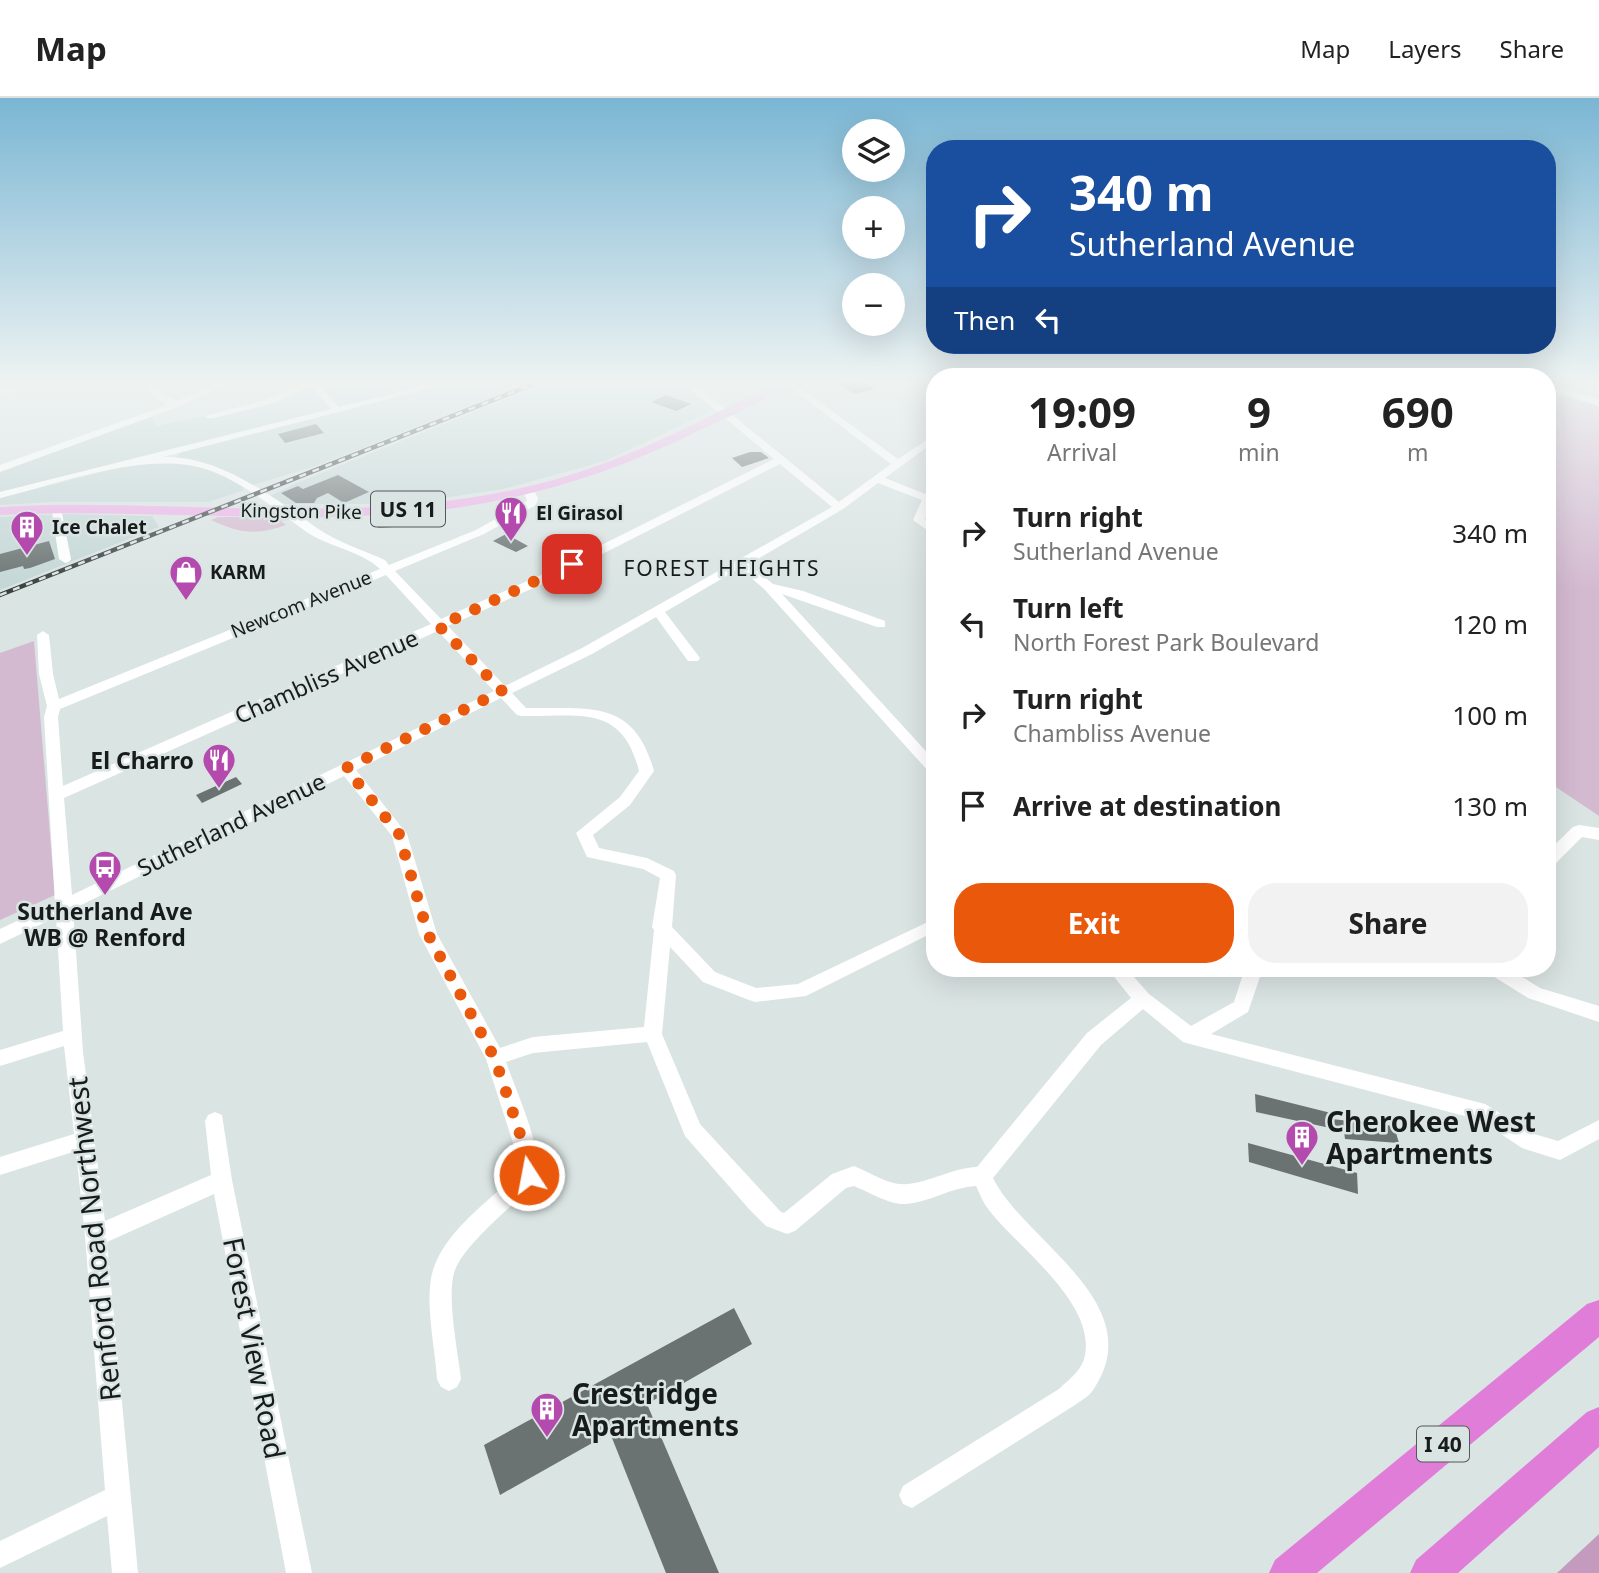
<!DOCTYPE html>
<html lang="en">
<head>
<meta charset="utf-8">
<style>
	body { margin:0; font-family:"Noto Sans",sans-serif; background:#f2f2f2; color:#222; height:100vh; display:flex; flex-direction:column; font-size:26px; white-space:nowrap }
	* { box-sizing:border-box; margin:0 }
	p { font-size:23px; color:#767676 }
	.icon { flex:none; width:38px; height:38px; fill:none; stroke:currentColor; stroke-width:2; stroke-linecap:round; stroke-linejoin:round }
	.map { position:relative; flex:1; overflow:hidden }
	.side { position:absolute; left:926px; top:270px; width:630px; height:609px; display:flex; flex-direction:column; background:#fff; border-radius:28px; box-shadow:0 7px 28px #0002 }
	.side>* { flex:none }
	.hud { position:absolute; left:926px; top:42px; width:630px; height:214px; border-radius:28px; box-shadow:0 7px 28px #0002; background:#1a4fa0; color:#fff; overflow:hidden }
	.fabs { position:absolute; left:842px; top:21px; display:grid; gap:14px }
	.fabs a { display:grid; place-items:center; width:63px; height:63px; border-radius:50%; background:#fff; box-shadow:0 7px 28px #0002; font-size:35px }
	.pin { position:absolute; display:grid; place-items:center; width:60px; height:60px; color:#fff; margin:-30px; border-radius:14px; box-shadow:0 4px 10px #0006 }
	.me { position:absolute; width:77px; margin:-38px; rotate:349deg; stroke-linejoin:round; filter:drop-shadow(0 0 5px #0008) }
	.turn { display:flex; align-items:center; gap:24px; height:147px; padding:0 28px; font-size:32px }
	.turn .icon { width:91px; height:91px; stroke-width:2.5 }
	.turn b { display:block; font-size:49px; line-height:60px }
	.then { display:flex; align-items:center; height:66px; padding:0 28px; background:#0003; gap:14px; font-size:26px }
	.eta { display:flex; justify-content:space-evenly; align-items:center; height:119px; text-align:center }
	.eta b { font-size:42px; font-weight:700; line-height:49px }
	.action { display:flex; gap:14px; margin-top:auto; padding:14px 28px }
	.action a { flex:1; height:80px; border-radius:28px; background:#ea580c; color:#fff; font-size:28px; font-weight:700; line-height:80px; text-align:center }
	.action a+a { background:#f2f2f2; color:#222 }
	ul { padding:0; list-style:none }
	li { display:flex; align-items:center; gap:21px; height:91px; padding:0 28px }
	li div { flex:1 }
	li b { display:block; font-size:26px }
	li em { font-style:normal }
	header { display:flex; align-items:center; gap:42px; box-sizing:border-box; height:98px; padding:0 35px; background:#fff; border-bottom:2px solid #e0e0e0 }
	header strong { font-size:33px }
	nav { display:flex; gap:38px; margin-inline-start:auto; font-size:24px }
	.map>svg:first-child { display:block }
</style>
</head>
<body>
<header>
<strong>Map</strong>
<nav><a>Map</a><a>Layers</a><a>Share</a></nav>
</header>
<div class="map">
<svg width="1599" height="1475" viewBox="0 0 1599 1475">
	<rect width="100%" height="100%" fill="#dae4e3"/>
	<!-- built -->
	<g fill="#c4d7d6">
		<polygon points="360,283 533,283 316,368 242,390 244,392 208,404 53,404 0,407 0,401 4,399 129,367 172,364 181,354 239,340 234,337 0,394 0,373 151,318 157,328 206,317 208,320 266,305 313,289 318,293"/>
		<polygon points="552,283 678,283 711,310 711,313 605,363 503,391 437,401 363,406 285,406 270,398 299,384"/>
		<polygon points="65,416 152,418 159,429 0,492 0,419"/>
	</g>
	<!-- green -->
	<g fill="#d4bad1">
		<polygon points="1547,293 1599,308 1599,718 1547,683"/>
		<path d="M 218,419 L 276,419 L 284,422 L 281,423 L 286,427 C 254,438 240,435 211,422 Z"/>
		<polygon points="34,543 55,797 0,822 0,555"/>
	</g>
	<!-- forest -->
	<polygon fill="#c49bbf" points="1599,1436 1599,1475 1557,1475"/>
	<!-- building -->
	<g fill="#6a7272">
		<polygon points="835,283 864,283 875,291 854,296"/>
		<polygon points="666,297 691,306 676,313 651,304"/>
		<polygon points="316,326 324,335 285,345 278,336"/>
		<polygon points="750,354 761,354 769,360 742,369 732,360"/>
		<polygon points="338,377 369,394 344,405 328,395 317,400 314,405 296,405 281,395 298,388 303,391"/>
		<polygon points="411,419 409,428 378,430 380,421"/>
		<polygon points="506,436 528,448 516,454 493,443"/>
		<polygon points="49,443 55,461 30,470 24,471 23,468 0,474 0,456"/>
		<polygon points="236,679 242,686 202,705 196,697"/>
		<polygon points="1255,996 1331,1015 1332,1021 1394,1028 1399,1045 1345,1041 1344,1033 1256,1014"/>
		<polygon points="1248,1045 1357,1075 1358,1096 1249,1064"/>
		<polygon points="734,1210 752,1246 647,1306 719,1475 666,1475 610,1335 500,1397 484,1347"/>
	</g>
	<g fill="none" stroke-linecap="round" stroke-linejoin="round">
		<!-- minor -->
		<g fill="#fff" fill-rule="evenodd">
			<polygon points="140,283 149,283 161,295 176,303 222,283 234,283 178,309 0,374 0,367 167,307 155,299"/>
			<path d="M 309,283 L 322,283 L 319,286 L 339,309 L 443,283 L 459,283 L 163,359 C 222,358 270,398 317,430 C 337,444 363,452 385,462 L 389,467 L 476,432 L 527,403 L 523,392 L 532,390 L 538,400 L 536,407 L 484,436 L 395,473 L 441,521 L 541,477 L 774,361 L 681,283 L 691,283 L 839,404 L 891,366 L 782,283 L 791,283 L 898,361 L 934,337 L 934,344 L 885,380 L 928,397 L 934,396 L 934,402 L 925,421 L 934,429 L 934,437 L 913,422 L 922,402 L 878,385 L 843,411 L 749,466 L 773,486 L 803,493 L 885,523 L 885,529 L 877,529 L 782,496 L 934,662 L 934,676 L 929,674 L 765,492 L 740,470 L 665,514 L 700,560 L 698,563 L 688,563 L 656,519 L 592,556 L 512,595 L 526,610 C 589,611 634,600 654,673 L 630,707 L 593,737 L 599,750 L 647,760 L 674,773 L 676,777 L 672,829 L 715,874 L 756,890 L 798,886 L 934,821 L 934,834 L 806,898 L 755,904 L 749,902 L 703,884 L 670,849 L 662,936 L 700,1026 L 781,1114 L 784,1115 L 832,1076 L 854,1068 C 870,1074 889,1088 907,1086 C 931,1084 952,1070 977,1069 L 1087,935 L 1131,900 L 1107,870 L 1126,870 L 1149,896 L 1191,928 L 1234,904 L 1245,870 L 1263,870 L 1248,914 L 1211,936 L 1485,1006 L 1534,1036 L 1558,1043 L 1599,1022 L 1599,1041 L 1560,1062 L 1522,1050 L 1480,1022 L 1190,946 L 1183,944 L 1143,911 L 1101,947 L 993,1080 C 1024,1143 1149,1204 1095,1289 C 1091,1297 1082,1302 1075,1307 L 912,1410 L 903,1406 L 899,1397 L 903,1388 L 1059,1291 C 1069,1281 1082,1273 1085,1257 C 1095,1204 1018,1150 989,1112 C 983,1105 980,1096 976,1088 C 952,1089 930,1104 906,1106 C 889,1107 869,1094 854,1088 L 846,1090 L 795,1133 L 787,1136 L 766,1128 L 749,1111 L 685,1038 L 647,944 L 533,955 L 506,964 C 515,990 547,1060 536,1084 C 515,1106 465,1145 455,1172 C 446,1197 458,1254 461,1281 L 457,1289 L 449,1293 L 441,1289 L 437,1281 C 435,1249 424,1202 433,1172 C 446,1131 490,1103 518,1074 L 516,1054 L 486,961 L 419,836 L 392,738 L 344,678 L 73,811 L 83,954 L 105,1123 L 211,1077 L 205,1023 L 208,1017 L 215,1014 L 222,1017 L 232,1082 L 312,1475 L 286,1475 L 214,1096 L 107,1144 L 138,1475 L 112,1475 L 107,1418 L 0,1470 L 0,1443 L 105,1392 L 85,1138 L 76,1053 L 0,1077 L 0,1059 L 74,1036 L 64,948 L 0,968 L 0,952 L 63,933 L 56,819 L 0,846 L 0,831 L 55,805 L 44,619 L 47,608 L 39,576 L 37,537 L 43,533 L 49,537 L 53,576 L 59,601 L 380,471 C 361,453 330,449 308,435 C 279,414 248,388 214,374 C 154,349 61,385 0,400 L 0,394 L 331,311 L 312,289 L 270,306 L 210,321 L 205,318 L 264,302 ZM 780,366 L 832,409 L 582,550 L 505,588 L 448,528 L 549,483 ZM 386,477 L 431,526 L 63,688 L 58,619 L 60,611 ZM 438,533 L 494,593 L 72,797 L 64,700 ZM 501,600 L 517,617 L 522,618 C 579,619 622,605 639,673 L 620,699 L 576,735 L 587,759 L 643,771 L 660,780 L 652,829 L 654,832 L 644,929 L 533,939 L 500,950 L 437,836 L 407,736 L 356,672 Z"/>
			<polygon points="1547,285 1599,302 1599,308 1547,291"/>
			<polygon points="10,289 15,292 13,294 0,297 0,291"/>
			<polygon points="51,408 61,410 71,461 69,464 65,465 59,461"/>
			<polygon points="1579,727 1599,730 1599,742 1582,739 1553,768 1547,770 1547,754 1573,729"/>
			<polygon points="1485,870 1508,870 1540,890 1599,908 1599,924 1528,900 1488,875"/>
		</g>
		<!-- major -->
		<path fill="#ecb1e8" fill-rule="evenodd" d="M 778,283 L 793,283 C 774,300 719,323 694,335 C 604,379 510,407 409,415 C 273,426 136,410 0,417 L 0,409 L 46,407 C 216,404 393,429 560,380 C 636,358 707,320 778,283 Z"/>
		<!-- highway -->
		<g fill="#e07dd8" fill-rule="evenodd">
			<polygon points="1599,1202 1599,1239 1317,1475 1269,1475 1275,1462 1587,1206"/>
			<polygon points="1599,1309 1599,1349 1458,1475 1410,1475 1416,1462 1587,1314"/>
		</g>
		<defs>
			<polyline id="rail" points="0,497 541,283"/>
		</defs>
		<!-- rail casing -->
		<use href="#rail" stroke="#3b4040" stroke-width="4.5"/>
		<!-- rail -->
		<use href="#rail" stroke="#dae4e3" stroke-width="2.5" stroke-dasharray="7" stroke-linecap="butt"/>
	</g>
	<!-- sky -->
	<linearGradient id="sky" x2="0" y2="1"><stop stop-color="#7ab6d4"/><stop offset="0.58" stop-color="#eef3f2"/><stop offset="1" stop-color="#eef3f2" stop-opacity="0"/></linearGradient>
	<rect width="1599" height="490" fill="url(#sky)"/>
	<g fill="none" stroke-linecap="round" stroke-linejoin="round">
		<!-- route -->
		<polyline stroke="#ea580c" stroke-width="12" stroke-dasharray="0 21.6" points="529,1077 526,1054 495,961 428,836 399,736 346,670 502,593 439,528 572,466"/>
	</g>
	<!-- icons -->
	<defs>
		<symbol id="restaurant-pin" viewBox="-11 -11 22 30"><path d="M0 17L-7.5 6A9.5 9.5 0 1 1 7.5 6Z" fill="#b44aad" stroke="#dae4e3"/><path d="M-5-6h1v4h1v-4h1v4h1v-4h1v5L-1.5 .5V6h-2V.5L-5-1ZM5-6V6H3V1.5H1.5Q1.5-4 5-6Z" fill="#fff"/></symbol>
		<symbol id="building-pin" viewBox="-11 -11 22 30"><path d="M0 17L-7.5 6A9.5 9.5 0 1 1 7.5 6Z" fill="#b44aad" stroke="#dae4e3"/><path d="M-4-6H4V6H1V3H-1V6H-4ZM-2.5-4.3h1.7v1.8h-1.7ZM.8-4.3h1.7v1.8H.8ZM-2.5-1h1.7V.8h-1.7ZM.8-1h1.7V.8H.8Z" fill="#fff"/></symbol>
		<symbol id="shop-pin" viewBox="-11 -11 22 30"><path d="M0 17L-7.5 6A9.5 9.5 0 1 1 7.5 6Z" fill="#b44aad" stroke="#dae4e3"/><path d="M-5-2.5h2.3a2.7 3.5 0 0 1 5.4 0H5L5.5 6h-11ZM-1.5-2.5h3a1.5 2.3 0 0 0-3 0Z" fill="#fff"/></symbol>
		<symbol id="bus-pin" viewBox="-11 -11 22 30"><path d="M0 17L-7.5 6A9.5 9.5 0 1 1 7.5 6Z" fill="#b44aad" stroke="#dae4e3"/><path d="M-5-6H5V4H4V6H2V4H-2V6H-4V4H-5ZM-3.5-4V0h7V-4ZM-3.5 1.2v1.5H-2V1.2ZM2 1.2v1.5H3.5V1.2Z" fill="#fff"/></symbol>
	</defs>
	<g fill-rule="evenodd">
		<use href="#restaurant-pin" x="492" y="396" width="38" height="52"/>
		<use href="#building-pin" x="8" y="410" width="38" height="52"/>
		<use href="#shop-pin" x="167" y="455" width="38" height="52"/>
		<use href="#restaurant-pin" x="200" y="643" width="38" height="52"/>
		<use href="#bus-pin" x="86" y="750" width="38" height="52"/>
		<use href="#building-pin" x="1283" y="1020" width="38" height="52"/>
		<use href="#building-pin" x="528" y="1292" width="38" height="52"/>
	</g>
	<g text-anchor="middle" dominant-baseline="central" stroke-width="5" stroke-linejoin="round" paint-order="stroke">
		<!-- far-street labels -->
		<g font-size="19" fill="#181b1b" stroke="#dae4e3">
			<text transform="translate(301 413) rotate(1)">Kingston Pike</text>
			<text transform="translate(301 506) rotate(-22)">Newcom Avenue</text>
		</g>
		<!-- far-poi labels -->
		<g font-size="19" font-weight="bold" fill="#181b1b" stroke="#dae4e3" text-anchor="start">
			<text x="536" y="415">El Girasol</text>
			<text x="52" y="429">Ice Chalet</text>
			<text x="210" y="474">KARM</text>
		</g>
		<!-- shield labels -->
		<g fill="#dae4e3" stroke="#525757" stroke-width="2">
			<rect x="371" y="393.5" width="74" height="35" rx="5"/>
			<rect x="1417" y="1328.5" width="52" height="35" rx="5"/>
		</g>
		<g font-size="21" font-weight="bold" fill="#181b1b">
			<text x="408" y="411">US 11</text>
			<text x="1443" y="1346">I 40</text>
		</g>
		<!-- far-neighbourhood labels -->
		<g font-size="21" letter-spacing="2" fill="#181b1b" stroke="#dae4e3">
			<text x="722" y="470">FOREST HEIGHTS</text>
		</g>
		<!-- street labels -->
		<g font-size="23" fill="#181b1b" stroke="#dae4e3">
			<text transform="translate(326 578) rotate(-24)">Chambliss Avenue</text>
			<text transform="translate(231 726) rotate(-26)">Sutherland Avenue</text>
		</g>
		<!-- poi labels -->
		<g font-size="23" font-weight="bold" fill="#181b1b" stroke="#dae4e3" text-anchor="end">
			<text x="194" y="662">El Charro</text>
			<text x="105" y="813" text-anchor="middle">Sutherland Ave<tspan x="105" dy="26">WB @ Renford</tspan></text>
		</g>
		<!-- near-poi labels -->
		<g font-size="28" font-weight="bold" fill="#181b1b" stroke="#dae4e3" text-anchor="start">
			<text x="1326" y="1023">Cherokee West<tspan x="1326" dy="32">Apartments</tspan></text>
			<text x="572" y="1295">Crestridge<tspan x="572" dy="32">Apartments</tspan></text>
		</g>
		<!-- near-street labels -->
		<g font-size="28" fill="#181b1b" stroke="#dae4e3">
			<text transform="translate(93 1141) rotate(-96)">Renford Road Northwest</text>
			<text transform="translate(255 1250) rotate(79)">Forest View Road</text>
		</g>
	</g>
</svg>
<div class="fabs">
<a><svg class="icon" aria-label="layers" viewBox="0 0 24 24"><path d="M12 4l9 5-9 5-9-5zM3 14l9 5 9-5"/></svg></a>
<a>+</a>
<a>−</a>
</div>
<div class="pin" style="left:572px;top:466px;background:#d93025"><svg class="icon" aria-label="arrive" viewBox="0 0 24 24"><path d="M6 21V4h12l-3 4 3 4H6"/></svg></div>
<svg class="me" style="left:529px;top:1077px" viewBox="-20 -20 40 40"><circle r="17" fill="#ea580c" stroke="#fff" stroke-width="3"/><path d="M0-11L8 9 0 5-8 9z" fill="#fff"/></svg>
<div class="hud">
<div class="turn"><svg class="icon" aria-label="right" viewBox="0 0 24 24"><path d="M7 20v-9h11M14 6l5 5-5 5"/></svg><div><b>340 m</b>Sutherland Avenue</div></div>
<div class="then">Then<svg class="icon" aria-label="left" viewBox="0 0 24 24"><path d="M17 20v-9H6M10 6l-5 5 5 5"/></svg></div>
</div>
<section class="side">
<div class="eta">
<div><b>19:09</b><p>Arrival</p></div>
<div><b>9</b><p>min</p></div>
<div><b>690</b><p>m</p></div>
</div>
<ul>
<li><svg class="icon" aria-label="right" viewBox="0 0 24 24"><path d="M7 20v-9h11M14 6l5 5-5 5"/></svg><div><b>Turn right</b><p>Sutherland Avenue</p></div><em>340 m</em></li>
<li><svg class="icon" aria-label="left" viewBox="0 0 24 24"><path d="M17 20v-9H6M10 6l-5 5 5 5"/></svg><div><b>Turn left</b><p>North Forest Park Boulevard</p></div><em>120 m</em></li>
<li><svg class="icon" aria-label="right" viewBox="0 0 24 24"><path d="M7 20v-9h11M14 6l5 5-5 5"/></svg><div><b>Turn right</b><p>Chambliss Avenue</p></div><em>100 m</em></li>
<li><svg class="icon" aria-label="arrive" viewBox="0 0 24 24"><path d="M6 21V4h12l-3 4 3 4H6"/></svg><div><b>Arrive at destination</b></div><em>130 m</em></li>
</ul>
<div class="action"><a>Exit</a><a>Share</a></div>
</section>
</div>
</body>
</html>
